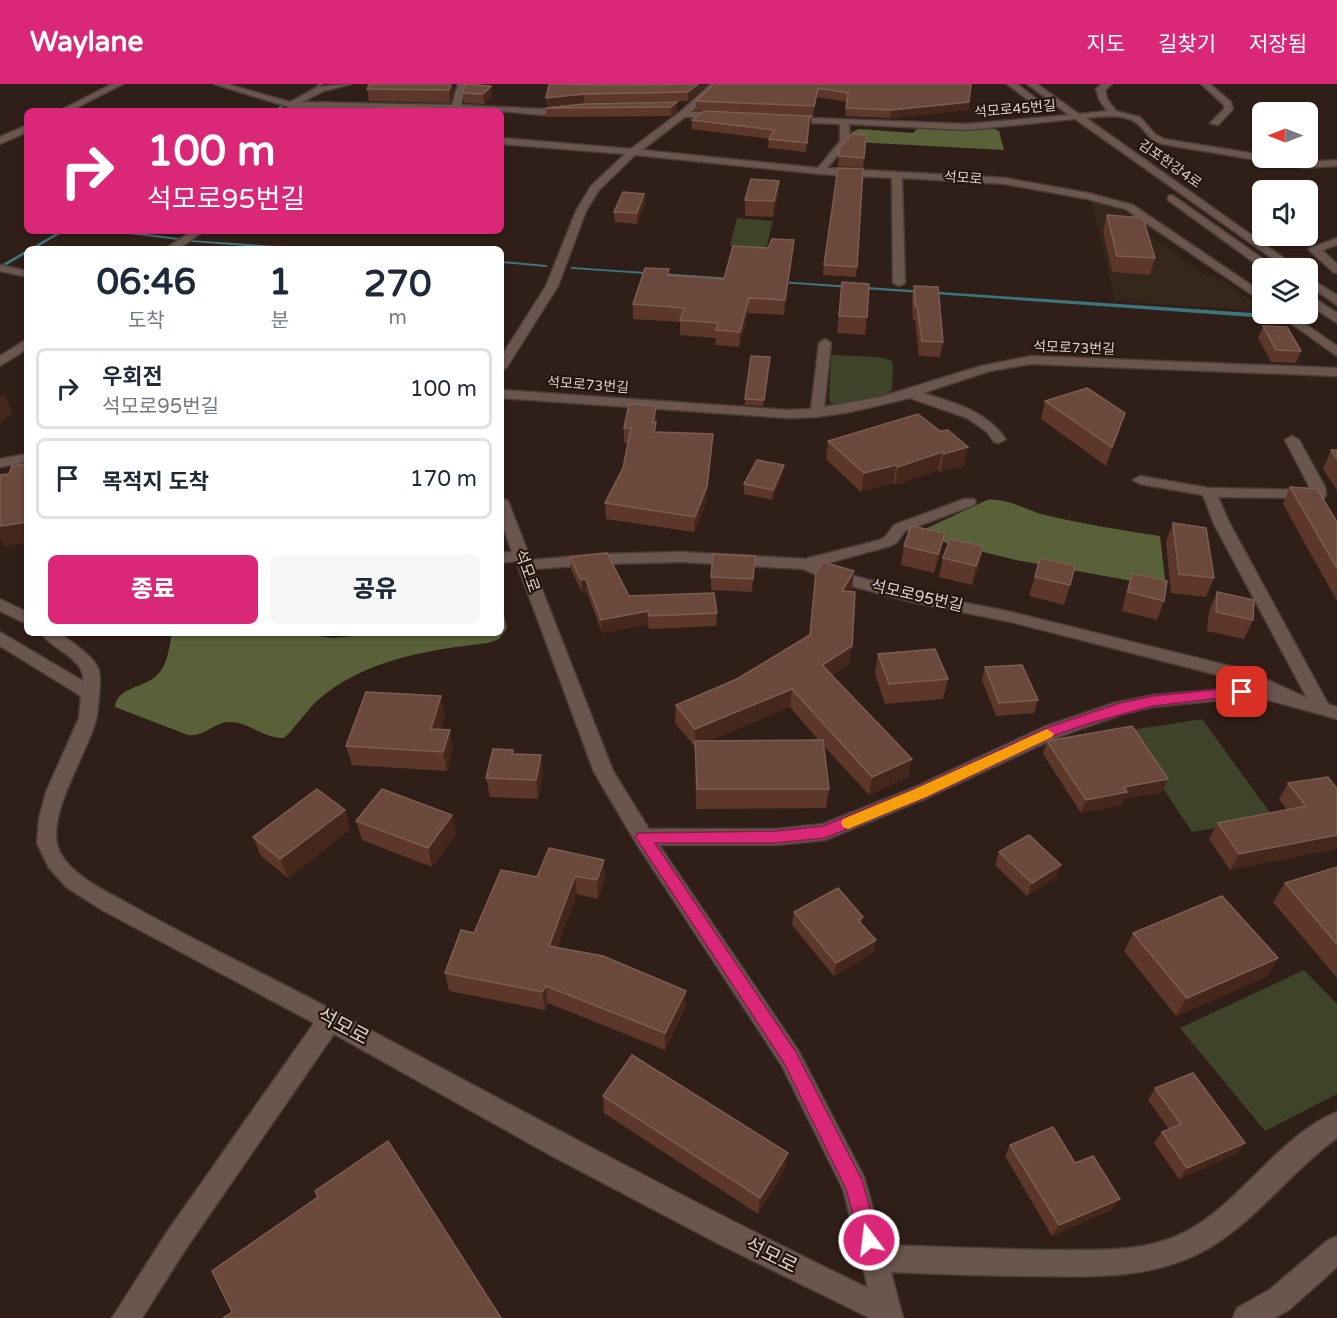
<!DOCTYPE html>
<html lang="ko">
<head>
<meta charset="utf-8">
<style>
	body { margin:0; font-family:"Varela Round","Noto Sans KR",sans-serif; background:#f6f6f7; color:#1f2937; height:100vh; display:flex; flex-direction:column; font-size:22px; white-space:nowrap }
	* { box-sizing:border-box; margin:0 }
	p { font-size:20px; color:#747a83 }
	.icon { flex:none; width:33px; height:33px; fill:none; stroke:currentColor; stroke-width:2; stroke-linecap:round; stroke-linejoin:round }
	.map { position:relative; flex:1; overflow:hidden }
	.drawer { position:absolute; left:24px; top:162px; width:480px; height:390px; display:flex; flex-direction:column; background:#fff; border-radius:9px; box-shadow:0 2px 4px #0004 }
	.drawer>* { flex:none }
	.hud { position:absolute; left:24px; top:24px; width:480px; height:126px; border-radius:9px; box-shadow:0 2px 4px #0004; background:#db2777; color:#fff; overflow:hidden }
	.needle { width:39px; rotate:270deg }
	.controls { position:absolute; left:1252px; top:18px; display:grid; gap:12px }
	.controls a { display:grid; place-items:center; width:66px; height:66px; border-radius:9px; background:#fff; box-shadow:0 2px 4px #0004; font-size:30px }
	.pin { position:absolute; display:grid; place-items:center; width:51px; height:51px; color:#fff; margin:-26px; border-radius:12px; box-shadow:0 3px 9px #0006 }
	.me { position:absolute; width:66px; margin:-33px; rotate:345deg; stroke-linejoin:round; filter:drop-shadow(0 0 4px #0008) }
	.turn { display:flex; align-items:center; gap:21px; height:126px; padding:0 24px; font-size:27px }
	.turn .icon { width:78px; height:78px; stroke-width:2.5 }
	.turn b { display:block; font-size:42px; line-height:51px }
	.eta { display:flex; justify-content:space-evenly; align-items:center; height:102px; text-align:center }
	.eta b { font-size:36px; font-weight:800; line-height:42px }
	.primary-button { display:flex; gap:12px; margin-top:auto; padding:12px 24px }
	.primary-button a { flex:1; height:69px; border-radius:9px; background:#db2777; color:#fff; font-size:24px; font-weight:800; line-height:69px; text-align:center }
	.primary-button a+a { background:#f6f6f7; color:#1f2937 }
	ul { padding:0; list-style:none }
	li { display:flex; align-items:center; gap:18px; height:81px; margin:0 12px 9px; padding:0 12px; border:3px solid #e0e1e3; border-radius:9px }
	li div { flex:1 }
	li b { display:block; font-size:22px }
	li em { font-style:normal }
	header { display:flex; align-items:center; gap:36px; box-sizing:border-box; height:84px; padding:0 30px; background:#db2777; color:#fff }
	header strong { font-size:28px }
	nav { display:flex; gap:33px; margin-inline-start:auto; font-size:21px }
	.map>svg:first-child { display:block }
</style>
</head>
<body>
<header>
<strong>Waylane</strong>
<nav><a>지도</a><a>길찾기</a><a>저장됨</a></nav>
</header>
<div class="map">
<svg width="1337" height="1234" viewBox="0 0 1337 1234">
	<rect width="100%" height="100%" fill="#301f18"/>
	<!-- commercial -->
	<polygon fill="#35281b" points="1091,117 1121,126 1153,154 1201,188 1231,201 1263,227 1115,217"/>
	<!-- green -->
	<g fill="#3e442a">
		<polygon points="737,134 773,137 766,165 730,162"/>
		<path d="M 833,271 L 877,273 L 891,276 L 893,280 L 892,306 C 885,314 841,323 831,319 L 829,315 L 831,273 Z"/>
		<polygon points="1202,635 1274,734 1192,748 1125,647"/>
		<polygon points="1304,886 1337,920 1337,1010 1265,1047 1180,944"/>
	</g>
	<!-- forest -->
	<g fill="#586138">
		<polygon points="919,43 994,45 999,47 1004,66 854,58 850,54 852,48 859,45 913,49"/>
		<path d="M 987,416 C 1005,413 1028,427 1045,431 C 1083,440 1121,446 1160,452 L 1166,503 L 1016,476 L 926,454 L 925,445 Z"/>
		<path d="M 501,517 L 507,544 L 499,555 L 488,559 C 429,566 365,575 318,616 C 305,628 297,642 284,654 C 264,655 248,637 229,638 C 213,639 204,653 188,651 L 115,623 C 116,604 144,603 155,593 C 168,582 169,564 172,549 L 294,549 L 334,554 L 381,549 L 501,549 Z"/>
	</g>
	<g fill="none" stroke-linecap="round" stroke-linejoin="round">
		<!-- stream -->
		<g fill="#3a767b" fill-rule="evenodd">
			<polygon points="319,0 323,0 296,17 293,16"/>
			<polygon points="282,21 285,22 277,27 272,27"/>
			<polygon points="60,147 65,147 34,165 29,165"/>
			<polygon points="111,147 124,147 178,154 180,155 178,156 113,148"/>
			<polygon points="190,156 305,164 307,165 286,165 192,158 190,157"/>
			<polygon points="27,166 27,169 5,182 1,181"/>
			<polygon points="501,177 546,181 548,182 546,183 501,179"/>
			<polygon points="571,183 733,194 735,195 733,196 573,185 571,185"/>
			<polygon points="779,197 1267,230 1270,232 1267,234 781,199 779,198"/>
		</g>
		<defs>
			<g id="minor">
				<polygon points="112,0 123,0 70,27 59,27"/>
				<polygon points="214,0 227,0 290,18 318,3 351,0 324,7 302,18 452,21 458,0 466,0 461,21 542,25 570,22 574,25 570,28 542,31 501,27 292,24"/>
				<path d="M 711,0 L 720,0 L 691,28 L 723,28 L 727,31 L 726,33 L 685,33 L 642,66 L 818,84 L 840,57 L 840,40 L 787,38 L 783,35 L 784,33 L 967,40 L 1069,31 L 1027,0 L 1037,0 L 1079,30 L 1107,27 L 1099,15 L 1096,5 L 1102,0 L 1112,0 L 1105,6 L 1107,15 L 1116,27 L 1140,33 L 1155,50 L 1164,55 L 1263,71 L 1263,74 L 1304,78 L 1337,76 L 1337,82 L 1304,84 L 1162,60 C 1146,55 1145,43 1133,37 C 1119,29 1101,33 1086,34 L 1298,184 L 1286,184 L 1075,35 L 967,46 L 849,40 L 850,57 L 827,84 L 1005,94 L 1088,109 L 1133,121 L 1263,209 L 1263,218 L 1125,125 L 1087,115 L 1005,100 L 902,94 L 905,199 L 899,202 L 893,199 L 892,94 L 820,90 L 635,71 L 599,106 L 586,127 L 558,202 L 507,283 L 501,287 L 501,273 L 546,202 L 576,127 L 591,102 L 625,70 L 501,60 L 501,54 L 631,65 L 680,28 Z"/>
				<polygon points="1007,0 1017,0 1043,20 1036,22"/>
				<polygon points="1201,0 1210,0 1231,18 1233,25 1218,41 1210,39 1224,25 1224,21"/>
				<polygon points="27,41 27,48 0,60 0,53"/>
				<polygon points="1172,111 1273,182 1274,184 1263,185 1168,116 1168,112"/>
				<polygon points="192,147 204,147 178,165 165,165"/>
				<polygon points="1337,154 1337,161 1322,166 1337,180 1337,189 1333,188 1308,165"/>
				<polygon points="0,181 27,187 27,193 0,187"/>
				<polygon points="1308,193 1337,211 1337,221 1308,201"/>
				<polygon points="1308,210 1337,229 1337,239 1308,220"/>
				<polygon points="1278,230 1291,230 1337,262 1337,272"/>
				<polygon points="27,255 27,265 0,282 0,272"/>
				<path d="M 825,255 L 831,259 L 824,323 L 880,313 L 981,282 L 1031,272 L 1337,284 L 1337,292 L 1031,280 L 990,287 L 923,309 C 955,319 986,327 1006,355 L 999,359 L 994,358 L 987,348 L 967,334 L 910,314 L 850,328 L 817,333 L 788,334 L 501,314 L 501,306 L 788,326 L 811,325 L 819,259 Z"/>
				<path d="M 1292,352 L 1299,356 L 1325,403 L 1326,411 L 1324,414 L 1218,413 L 1230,440 L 1328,620 L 1337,623 L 1337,635 L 1268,616 L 1242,614 L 1153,623 L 1123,630 L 1060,652 L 927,714 L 825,756 L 776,761 L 659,761 L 798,966 L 864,1093 L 883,1161 C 940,1163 996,1165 1053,1166 C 1090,1166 1130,1168 1166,1156 C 1182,1151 1197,1142 1210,1132 C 1251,1101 1289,1047 1337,1028 L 1337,1054 C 1291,1087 1258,1135 1209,1164 C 1156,1195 1096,1193 1036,1192 C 988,1192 939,1190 891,1188 L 903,1234 L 870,1234 L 719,1160 L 552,1072 L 334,950 L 185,1166 L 142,1234 L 112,1234 L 167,1148 L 314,939 L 102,826 L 66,803 L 49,784 L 37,759 L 39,735 L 46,708 L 79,634 L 81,612 L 0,562 L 0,548 L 83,597 C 86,575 51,565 41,549 C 64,549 64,552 82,566 C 102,582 101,589 99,612 C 98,620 98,628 96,636 C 87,670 50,724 57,760 C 63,785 97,803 118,814 C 190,855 266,890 340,930 C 515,1023 689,1118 868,1204 L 843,1105 L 782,982 L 636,759 L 594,688 L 516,477 L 501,479 L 501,469 L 512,468 L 501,437 L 501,413 L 508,417 L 531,476 L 601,470 L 682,468 L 805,475 L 880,456 L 886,452 L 894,441 L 964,415 L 974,415 L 976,418 L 974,421 L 905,447 L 897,458 L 890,462 L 821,481 L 844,489 L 912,508 L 1011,528 L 1246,586 L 1307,614 L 1214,440 L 1203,411 L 1140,400 L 1133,396 L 1140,392 L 1209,404 L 1311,406 L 1285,356 ZM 682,478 L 803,485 L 832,497 L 912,518 L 1011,538 L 1241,597 L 1253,603 L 1153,611 L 1114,619 L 1046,642 L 913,704 L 823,740 L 776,745 L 649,745 L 613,687 L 534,485 L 601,480 Z"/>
				<polygon points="27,370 27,378 0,383 0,375"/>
				<polygon points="0,515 27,528 27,540 0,527"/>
				<polygon points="1337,1152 1337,1183 1289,1226 1274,1234 1233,1234 1237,1224 1269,1206 1328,1156"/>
			</g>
		</defs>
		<!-- minor casing -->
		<use href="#minor" stroke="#4b3c38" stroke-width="3"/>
		<!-- minor -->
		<use href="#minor" fill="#6a564e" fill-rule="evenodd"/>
	</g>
	<!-- wall -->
	<g fill="#5d3729" fill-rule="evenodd">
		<polygon points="367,0 452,0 453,9 450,19 369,17 367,5 369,2"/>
		<polygon points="465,0 492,12 484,20 464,19 463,9"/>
		<polygon points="620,0 708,0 688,17 584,19 547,22 546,14"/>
		<polygon points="714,0 971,0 968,26 890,34 845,32 847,18 817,13 813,31 696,26 696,17"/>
		<polygon points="677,18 677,27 671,32 546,33 546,24"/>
		<polygon points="430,23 430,27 383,27 383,25"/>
		<polygon points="812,32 811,41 808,45 806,68 768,64 769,55 692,45 692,36"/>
		<polygon points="866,51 863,84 838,82 840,63"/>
		<polygon points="779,97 778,112 773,133 745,132 745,116"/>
		<polygon points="644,110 645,120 637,140 615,138 614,128"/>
		<polygon points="1107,131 1155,174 1150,191 1112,188 1103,147"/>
		<polygon points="794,156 784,231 748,229 739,263 715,261 716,254 680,251 680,238 633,235 633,220 669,192 724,195 768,164"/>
		<polygon points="824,181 857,183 856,193 823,191"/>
		<polygon points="842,198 867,233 865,251 837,249"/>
		<polygon points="914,202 943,258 940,273 919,272 915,236 913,236 912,216"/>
		<polygon points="1263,242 1301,267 1296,279 1271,278 1258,254"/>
		<polygon points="770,273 763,322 745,321 745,315"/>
		<polygon points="1045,317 1119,347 1106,382 1041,335"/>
		<polygon points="656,322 656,348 712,365 706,418 694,448 606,435 605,419 623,384 628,359 624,359 624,344"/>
		<polygon points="918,330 964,382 940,388 938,386 895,401 893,399 861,408 826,375 828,357"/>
		<polygon points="1331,366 1337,366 1337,406 1323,385"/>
		<polygon points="783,391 772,416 744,410 744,400"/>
		<polygon points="1290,403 1337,438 1337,517 1283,420"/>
		<polygon points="1173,439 1214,494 1206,513 1171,509 1166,458"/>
		<polygon points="904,462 941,468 934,489 901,481"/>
		<polygon points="983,462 979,482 972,501 939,493 943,474"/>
		<polygon points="755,472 752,508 711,506 711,493"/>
		<polygon points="570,473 629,512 717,529 716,542 649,545 648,540 602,549 587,508 582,509 571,485"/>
		<polygon points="1040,474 1070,501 1064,521 1029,512"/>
		<polygon points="1132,489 1164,517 1157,536 1122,527 1126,508"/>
		<path d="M 852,505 L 850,508 L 852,562 L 849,580 L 832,591 L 912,675 L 908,693 L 869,711 L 823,661 L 829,705 L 826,724 L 696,725 L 695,663 L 675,639 L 676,621 L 737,595 L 809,551 ZM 790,623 L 819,657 L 709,657 Z"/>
		<polygon points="1217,508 1253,536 1244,555 1207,547 1209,527"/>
		<polygon points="878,570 948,595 943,615 885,620 875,589"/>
		<polygon points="985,583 1038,616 1034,629 996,632 982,596"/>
		<polygon points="445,632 441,646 453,665 447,687 352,681 346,662"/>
		<polygon points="1047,657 1162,708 1124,715 1122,721 1081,729 1043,670"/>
		<polygon points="543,690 538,715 490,713 486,694"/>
		<polygon points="1288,699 1337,705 1230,786 1209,755 1218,739 1287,726 1279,715"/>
		<polygon points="345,726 350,745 288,794 261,772 253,753"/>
		<polygon points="356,737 456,750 432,783 362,756"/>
		<polygon points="549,764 605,794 598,815 577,810 557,864 685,924 665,966 548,919 545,926 449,907 445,889 474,849 537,793"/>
		<polygon points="999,768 1056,793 1027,812 995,781"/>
		<polygon points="1337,783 1337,894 1273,818 1285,799"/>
		<polygon points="794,828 863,833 861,840 876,856 873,869 834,892 792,841"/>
		<polygon points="1133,849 1278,874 1266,893 1176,932 1124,867"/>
		<polygon points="1155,1004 1236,1070 1179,1095 1154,1059 1162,1048 1169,1045 1148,1016"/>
		<polygon points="603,1012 785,1085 758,1130 604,1029"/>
		<polygon points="1010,1061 1075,1079 1113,1125 1052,1152 1005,1072"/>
	</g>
	<!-- shaded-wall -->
	<g fill="#45271b">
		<polygon points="434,0 452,0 453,9 450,19 449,6"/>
		<polygon points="698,0 708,0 688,17 688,8"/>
		<polygon points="491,2 492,12 484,20 483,10"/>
		<polygon points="584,10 584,19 547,22 546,14"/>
		<polygon points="677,18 677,27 671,32 671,23"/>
		<polygon points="969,18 968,26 890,34 891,26"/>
		<polygon points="812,32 811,41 808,45 809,35"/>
		<polygon points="779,97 778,112 773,133 774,117"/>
		<polygon points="644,110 645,120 637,140 637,129"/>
		<polygon points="794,156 793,171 784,231 785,216"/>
		<polygon points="749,214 748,229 739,263 740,248"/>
		<polygon points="4,310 12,328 0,341 0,314"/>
		<polygon points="656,322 656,353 654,363 653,338"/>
		<polygon points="1125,329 1119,347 1106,382 1112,363"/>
		<polygon points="713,350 712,365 706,418 694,448 695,433"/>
		<polygon points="968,363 964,382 940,388 944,370"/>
		<polygon points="942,368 938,386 895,401 898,383"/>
		<polygon points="784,381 783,391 772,416 773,406"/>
		<polygon points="896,381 893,399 861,408 864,389"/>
		<polygon points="0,428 27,438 27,459 4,462 0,454"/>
		<polygon points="945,449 941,468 934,489 938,470"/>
		<polygon points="983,462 979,482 972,501 976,482"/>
		<polygon points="854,487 852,505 840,525 842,507"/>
		<polygon points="586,495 587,508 582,509 581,496"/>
		<polygon points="648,527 648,540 602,549 601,536"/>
		<polygon points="852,562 849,580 819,600 822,581"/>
		<polygon points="792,605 790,623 695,663 695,645"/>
		<polygon points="441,612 445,632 435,664 431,645"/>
		<polygon points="450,646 453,665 447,687 443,668"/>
		<polygon points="541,671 543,690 538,715 536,696"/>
		<polygon points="912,675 908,693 869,711 872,693"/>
		<polygon points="1168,695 1162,708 1124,715 1122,721 1081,729 1086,716 1124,703"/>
		<polygon points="345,726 350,745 288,794 280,775"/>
		<polygon points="452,731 456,750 432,783 428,764"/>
		<polygon points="1337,751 1337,765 1230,786 1239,770"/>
		<polygon points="604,776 605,794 598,815 597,796"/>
		<polygon points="1061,781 1056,793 1027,812 1032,799"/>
		<polygon points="575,792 577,810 551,880 549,862"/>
		<polygon points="876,856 873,869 834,892 836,879"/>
		<polygon points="1278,874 1266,893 1176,932 1187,914"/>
		<polygon points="546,902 548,919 545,926 542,908"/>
		<polygon points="686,907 685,924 665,966 665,949"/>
		<polygon points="1245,1059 1236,1070 1179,1095 1187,1084"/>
		<polygon points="788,1069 785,1085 758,1130 760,1114"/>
		<polygon points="1120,1115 1113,1125 1052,1152 1059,1141"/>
	</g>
	<!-- building -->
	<g fill="#6a483b" stroke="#7c5d51" stroke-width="1.5">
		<polygon points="370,0 451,0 449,6 367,5"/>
		<polygon points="465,0 491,2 483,10 463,9"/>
		<polygon points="549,0 620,1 698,0 688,8 584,10 546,14"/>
		<polygon points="714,0 971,0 969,18 891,26 846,24 848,9 818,4 814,22 696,17"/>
		<polygon points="677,18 671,23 546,24 584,20"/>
		<polygon points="384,23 430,23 427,27 383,25"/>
		<polygon points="704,27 812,32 809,35 807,59 769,55 774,46 692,36"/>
		<polygon points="852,50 866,51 864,74 839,72 840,63"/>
		<polygon points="838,84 863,85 857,183 824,181"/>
		<polygon points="751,95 779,97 774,117 745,116"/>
		<polygon points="623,108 644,110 637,129 614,128"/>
		<polygon points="1107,131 1143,134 1155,174 1117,172"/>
		<polygon points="772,155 794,156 785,216 749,214 740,248 716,246 718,239 680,236 684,224 633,220 645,184 669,185 667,191 724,195 733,162 768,164"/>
		<polygon points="842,198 869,200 867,233 839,232"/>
		<polygon points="914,202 938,203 943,258 922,257 917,222 915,222"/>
		<polygon points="1263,242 1287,243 1301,267 1276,266"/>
		<polygon points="751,272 770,273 764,316 745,315"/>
		<polygon points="1087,304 1125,329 1112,363 1045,317"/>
		<polygon points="629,320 656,322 653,338 656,338 654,348 713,350 707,402 695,433 605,419 623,384 631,344 624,344"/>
		<polygon points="918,330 940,347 948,346 968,363 944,370 942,368 898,383 896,381 864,389 828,357"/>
		<polygon points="1331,366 1337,366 1337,375"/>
		<polygon points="757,376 784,381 773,406 744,400"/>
		<polygon points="27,380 27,438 0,442 0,391 9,390 12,382"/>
		<polygon points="1290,403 1317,405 1337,438 1337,484"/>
		<polygon points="1173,439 1206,444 1214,494 1179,490"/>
		<polygon points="911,442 945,449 938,470 904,462"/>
		<polygon points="950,455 983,462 976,482 943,474"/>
		<polygon points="607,469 629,512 714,509 717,529 649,532 648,527 601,536 586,495 581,496 570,473"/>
		<polygon points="713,470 755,472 753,495 711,493"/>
		<polygon points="1040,474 1075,482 1070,501 1035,493"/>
		<polygon points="823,478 854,487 842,507 855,508 852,562 822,581 912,675 872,693 792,605 695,645 676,621 737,595 810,551 816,488"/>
		<polygon points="1132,489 1167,497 1164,517 1128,508"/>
		<polygon points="1217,508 1254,516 1253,536 1216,528"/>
		<polygon points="935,565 948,595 889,600 878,570"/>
		<polygon points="1022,581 1038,616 999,619 985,583"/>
		<polygon points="366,608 441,612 431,645 450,646 443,668 346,662"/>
		<polygon points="1132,642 1168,695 1124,703 1127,708 1086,716 1047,657"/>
		<polygon points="823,656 829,705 697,705 695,657"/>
		<polygon points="493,665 513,666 512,670 541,671 536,696 486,694"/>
		<polygon points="1328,693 1337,705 1337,751 1239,770 1218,739 1306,722 1288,699"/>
		<polygon points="317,705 345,726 280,775 253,753"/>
		<polygon points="382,705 452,731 428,764 356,737"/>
		<polygon points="1029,751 1061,781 1032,799 999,768"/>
		<polygon points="549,764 604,776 597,796 575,792 549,862 603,872 686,907 665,949 546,902 542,908 445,889 461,846 474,849 501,786 537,793"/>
		<polygon points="1337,783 1337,860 1285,799"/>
		<polygon points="838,804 863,833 858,836 876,856 836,879 794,828"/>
		<polygon points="1222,812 1278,874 1187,914 1133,849"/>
		<polygon points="632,971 788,1069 760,1114 603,1012"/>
		<polygon points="1193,989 1245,1059 1187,1084 1162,1048 1181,1040 1155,1004"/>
		<polygon points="1053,1043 1075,1079 1093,1072 1120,1115 1059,1141 1010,1061"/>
		<polygon points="388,1057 501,1234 223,1234 232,1228 212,1187 318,1113 315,1107"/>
	</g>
	<!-- route -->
	<polygon fill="#db2777" stroke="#8e194d" stroke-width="1.5" points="1242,603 1249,608 1247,611 1153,622 1094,638 1058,650 926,713 825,754 776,759 655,759 796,968 862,1096 879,1156 876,1163 869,1166 862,1163 846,1105 784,979 638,757 635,753 638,749 776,747 823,742 915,705 1049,643 1084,631 1120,619 1153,612"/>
	<!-- slow -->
	<polygon fill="#f59e0b" points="1047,645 1054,650 1052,653 926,713 848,745 843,743 841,739 843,735 915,705"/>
	<g text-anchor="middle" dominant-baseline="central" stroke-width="4.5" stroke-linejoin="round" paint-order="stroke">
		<!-- far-street labels -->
		<g font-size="14" fill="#dcd0cb" stroke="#26160f">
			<text transform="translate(1015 25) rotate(-5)">석모로45번길</text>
			<text transform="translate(1170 80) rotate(35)">김포한강4로</text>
			<text transform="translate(963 94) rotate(4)">석모로</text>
			<text transform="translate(1074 264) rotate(2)">석모로73번길</text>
			<text transform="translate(588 301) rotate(4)">석모로73번길</text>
		</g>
		<!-- street labels -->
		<g font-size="16" fill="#dcd0cb" stroke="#26160f">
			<text transform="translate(527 487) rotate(70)">석모로</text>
			<text transform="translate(917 512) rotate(13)">석모로95번길</text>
		</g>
		<!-- near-street labels -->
		<g font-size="20" fill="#dcd0cb" stroke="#26160f">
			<text transform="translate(343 943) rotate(28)">석모로</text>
			<text transform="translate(771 1172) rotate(26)">석모로</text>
		</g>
	</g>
</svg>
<div class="controls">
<a><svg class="needle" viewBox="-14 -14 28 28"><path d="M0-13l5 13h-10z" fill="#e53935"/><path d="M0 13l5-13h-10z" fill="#747a83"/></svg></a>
<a><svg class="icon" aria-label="sound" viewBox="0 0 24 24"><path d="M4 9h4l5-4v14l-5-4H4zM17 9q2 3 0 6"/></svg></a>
<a><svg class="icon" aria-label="layers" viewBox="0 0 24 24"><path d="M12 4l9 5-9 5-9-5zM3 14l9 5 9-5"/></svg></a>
</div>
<div class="pin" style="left:1242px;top:608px;background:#d93025"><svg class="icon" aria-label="arrive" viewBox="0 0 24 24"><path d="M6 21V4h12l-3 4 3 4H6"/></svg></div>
<svg class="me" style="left:869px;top:1156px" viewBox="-20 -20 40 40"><circle r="17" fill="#db2777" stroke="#fff" stroke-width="3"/><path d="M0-11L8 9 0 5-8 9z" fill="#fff"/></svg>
<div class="hud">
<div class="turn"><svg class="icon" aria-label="right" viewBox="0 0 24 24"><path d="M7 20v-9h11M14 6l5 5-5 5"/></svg><div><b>100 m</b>석모로95번길</div></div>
</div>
<section class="drawer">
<div class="eta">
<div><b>06:46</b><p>도착</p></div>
<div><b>1</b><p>분</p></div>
<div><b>270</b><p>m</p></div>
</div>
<ul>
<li><svg class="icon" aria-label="right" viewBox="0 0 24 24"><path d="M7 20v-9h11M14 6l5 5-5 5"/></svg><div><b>우회전</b><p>석모로95번길</p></div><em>100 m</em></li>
<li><svg class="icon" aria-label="arrive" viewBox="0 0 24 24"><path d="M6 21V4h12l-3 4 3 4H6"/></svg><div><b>목적지 도착</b></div><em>170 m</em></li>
</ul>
<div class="primary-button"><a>종료</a><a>공유</a></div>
</section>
</div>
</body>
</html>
